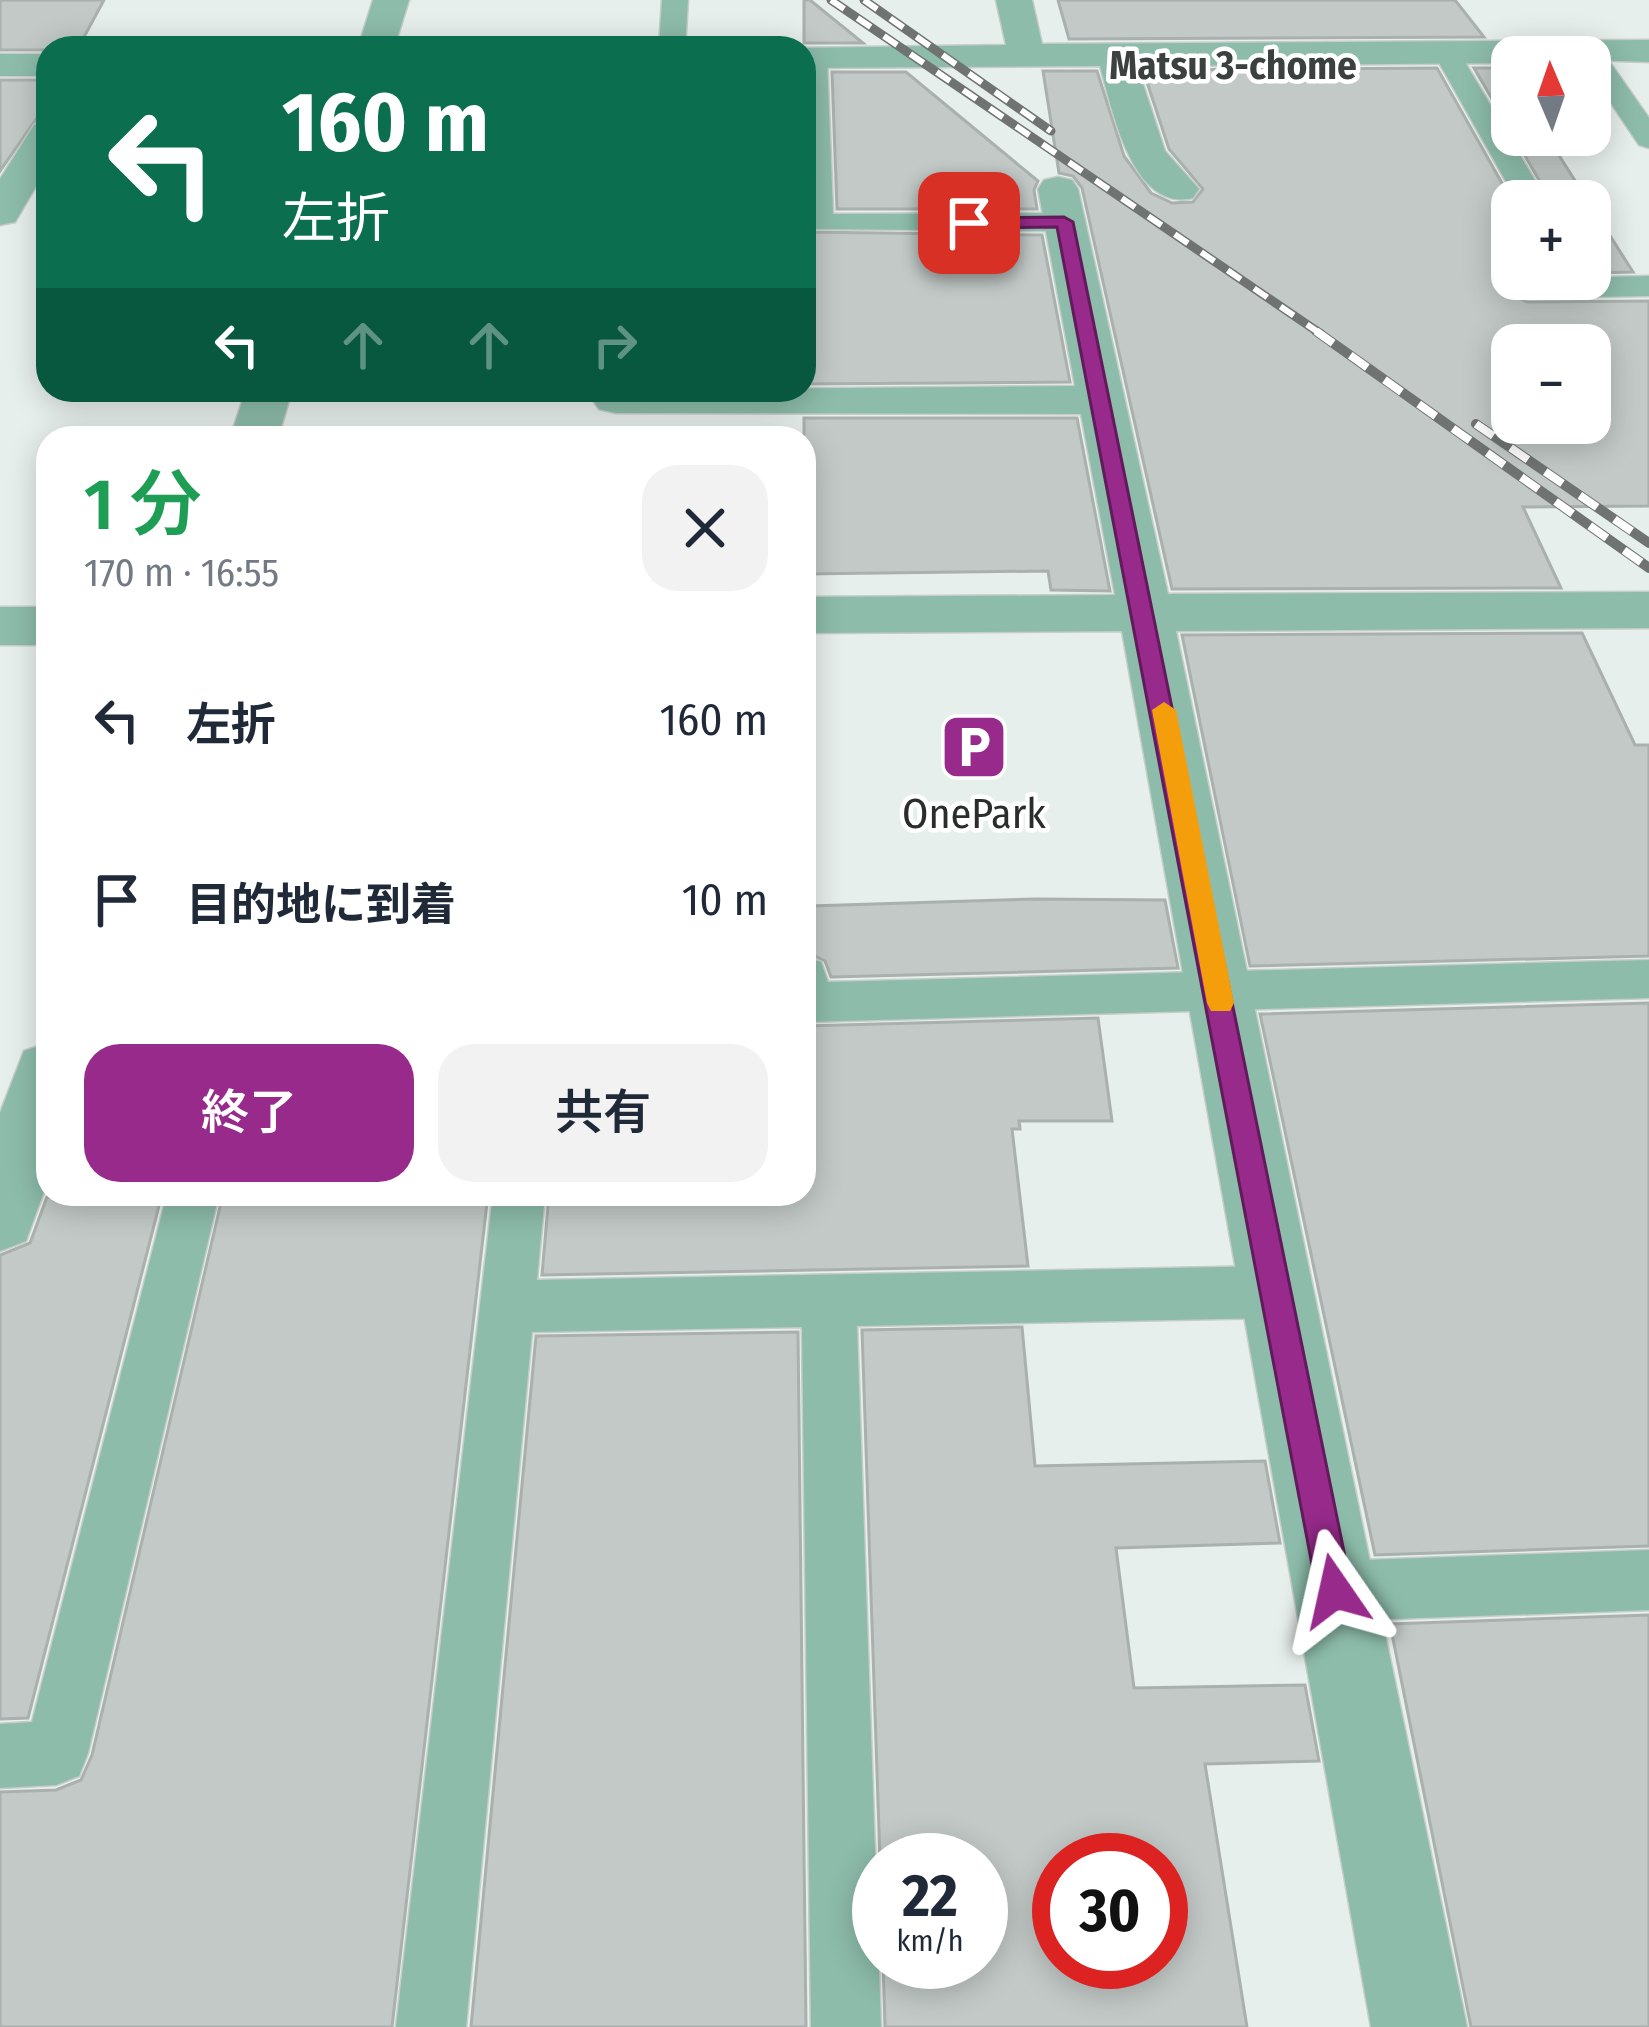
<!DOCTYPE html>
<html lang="ja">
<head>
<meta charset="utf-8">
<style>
	body { margin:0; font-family:"Fira Sans Condensed","Noto Sans JP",sans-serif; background:#f2f2f3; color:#1f2937; height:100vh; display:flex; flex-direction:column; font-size:45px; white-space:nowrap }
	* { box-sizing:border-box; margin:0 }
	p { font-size:39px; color:#747a83 }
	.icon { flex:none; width:66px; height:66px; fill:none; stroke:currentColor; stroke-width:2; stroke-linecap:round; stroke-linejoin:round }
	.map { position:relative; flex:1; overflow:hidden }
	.sheet { position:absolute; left:36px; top:426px; width:780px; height:780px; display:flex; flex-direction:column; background:#fff; border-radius:36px; box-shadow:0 6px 30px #0003 }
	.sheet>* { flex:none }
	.banner { position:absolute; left:36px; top:36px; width:780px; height:366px; border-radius:36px; box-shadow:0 6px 30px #0003; background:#0b6e4f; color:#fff; overflow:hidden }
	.needle { width:78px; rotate:358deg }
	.tools { position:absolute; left:1491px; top:36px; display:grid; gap:24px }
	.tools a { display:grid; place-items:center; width:120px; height:120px; border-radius:24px; background:#fff; box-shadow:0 6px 30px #0003; font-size:60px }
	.speed { position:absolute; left:852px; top:1833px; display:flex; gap:24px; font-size:60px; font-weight:700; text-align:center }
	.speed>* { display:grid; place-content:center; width:156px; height:156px; border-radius:50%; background:#fff; box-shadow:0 6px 30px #0003; line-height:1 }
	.speed small { font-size:30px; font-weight:400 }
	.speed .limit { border:18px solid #d22; background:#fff; color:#111 }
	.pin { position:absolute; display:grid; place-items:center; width:102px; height:102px; color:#fff; margin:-51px; border-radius:24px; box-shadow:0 6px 18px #0006 }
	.me { position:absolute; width:132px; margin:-66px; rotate:349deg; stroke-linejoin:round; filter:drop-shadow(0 0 9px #0008) }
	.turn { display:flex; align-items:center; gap:42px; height:252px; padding:0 48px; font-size:54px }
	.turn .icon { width:156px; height:156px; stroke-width:2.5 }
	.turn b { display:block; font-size:84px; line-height:102px }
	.lanes { display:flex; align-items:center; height:114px; padding:0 48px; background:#0003; justify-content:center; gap:60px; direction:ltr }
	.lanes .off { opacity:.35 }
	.round { display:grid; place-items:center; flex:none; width:126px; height:126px; border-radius:36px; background:#f2f2f3 }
	.overview { display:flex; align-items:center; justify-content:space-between; height:204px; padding:0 48px }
	h1 { font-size:72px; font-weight:600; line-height:90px; color:#1e9e55 }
	.cta { display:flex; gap:24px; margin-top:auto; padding:24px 48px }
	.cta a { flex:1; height:138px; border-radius:36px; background:#972a8b; color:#fff; font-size:48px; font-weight:600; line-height:138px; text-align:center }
	.cta a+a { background:#f2f2f3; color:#1f2937 }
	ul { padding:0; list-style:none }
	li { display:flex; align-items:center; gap:36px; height:180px; padding:0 48px }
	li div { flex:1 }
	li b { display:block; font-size:45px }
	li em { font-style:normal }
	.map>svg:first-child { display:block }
</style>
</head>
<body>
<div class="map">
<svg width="1649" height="2027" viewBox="0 0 1649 2027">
	<rect width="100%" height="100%" fill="#e7efec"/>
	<!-- building -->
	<g fill="#c2c9c6" stroke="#a9b0ad" stroke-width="3" fill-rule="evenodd">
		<polygon points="0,0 104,0 78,48 48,50 0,50"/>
		<polygon points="804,0 810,0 863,43 804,43"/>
		<polygon points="1058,0 1455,0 1484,37 1069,39"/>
		<path d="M 1437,68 L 1512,201 L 1512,279 L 1517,279 L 1507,287 L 1509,292 L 1527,302 L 1649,301 L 1649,506 L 1523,507 L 1561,588 L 1172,589 L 1082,188 L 1073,176 L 1059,173 L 1043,71 L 1097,71 L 1124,156 L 1151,193 L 1172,203 L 1193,202 L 1203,189 L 1169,149 L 1143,70 ZM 1512,345 L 1590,345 L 1590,423 L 1512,423 Z"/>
		<polygon points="1474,68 1504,68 1512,81 1512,133"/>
		<polygon points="832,72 906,72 1038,181 1034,190 1037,209 837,209"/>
		<polygon points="0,80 48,80 48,102 0,171"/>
		<polygon points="1513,135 1546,135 1588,201 1551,201"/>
		<polygon points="1590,204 1633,272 1590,273"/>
		<polygon points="804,232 1042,235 1070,382 804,384"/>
		<polygon points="804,418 1077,418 1110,591 1051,590 1048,571 804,574"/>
		<polygon points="1582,633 1635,745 1649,745 1649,956 1250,966 1182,635"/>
		<polygon points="1036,899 1165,900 1178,968 831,977 825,961 813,955 811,906"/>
		<polygon points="1649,1003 1649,1546 1375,1555 1260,1014"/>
		<polygon points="1098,1018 1112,1121 1019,1121 1020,1129 1012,1129 1028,1266 542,1275 549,1194 804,1194 804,1026"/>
		<polygon points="153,1194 162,1194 28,1718 0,1719 0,1255 30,1243 47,1197"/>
		<polygon points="223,1194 488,1194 392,2027 0,2027 0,1792 56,1790 81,1780 92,1755"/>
		<path d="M 1022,1327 L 1035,1466 L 1265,1461 L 1280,1543 L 1116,1548 L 1134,1688 L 1305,1685 L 1319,1761 L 1205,1764 L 1247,2027 L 885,2027 L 883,1962 L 981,1962 L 981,1860 L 880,1860 L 862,1330 ZM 1059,1860 L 1161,1860 L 1161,1962 L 1059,1962 Z"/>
		<polygon points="798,1332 806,2027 471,2027 536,1336"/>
		<polygon points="1649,1615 1649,2027 1471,2027 1390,1624"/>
	</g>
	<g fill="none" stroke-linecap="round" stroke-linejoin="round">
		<defs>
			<g id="lane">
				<polygon points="662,0 688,0 685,48 659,48"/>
				<polygon points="1589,43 1598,45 1649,118 1649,148 1639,145 1590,72 1590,57 1580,57 1576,51"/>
				<polygon points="1446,44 1459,52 1547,201 1517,201 1433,52"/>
				<polygon points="814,49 827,57 833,214 1064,213 1079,222 1064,231 807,229 804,52"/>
				<polygon points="1649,276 1649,296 1527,298 1511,288 1525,279"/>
				<polygon points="804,957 821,962 828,982 1649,960 1649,998 808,1022 804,1021"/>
				<polygon points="167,1194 219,1194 88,1753 79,1776 56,1785 0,1788 0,1724 32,1722"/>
				<polygon points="493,1194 545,1194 537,1280 1277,1266 1296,1274 1304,1292 1296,1310 1277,1318 857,1326 881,2027 811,2027 802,1327 532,1332 466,2027 396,2027"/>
				<polygon points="1649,1550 1649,1610 1335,1621 1313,1613 1305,1591 1313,1569 1335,1561"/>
			</g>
			<g id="street">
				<polygon points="373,0 409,0 394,48 358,48"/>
				<path d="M 996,0 L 1032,0 L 1042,44 L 1649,40 L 1649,62 L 1512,57 L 1512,63 L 1137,66 L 1165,151 L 1199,189 L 1193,198 C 1132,213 1112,108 1100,66 L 804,68 L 804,48 L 796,48 L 1006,45 Z"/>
				<rect x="0" y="54" width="48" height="22"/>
				<polygon points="48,121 48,166 15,222 0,225 0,179 34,125"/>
				<polygon points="1058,177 1072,180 1078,189 1168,594 1649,592 1649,628 1176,631 1467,2027 1371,2027 1122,631 804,633 804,597 1115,595 1081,414 616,413 599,409 592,399 599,390 1075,386 1038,189 1044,180"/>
				<polygon points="246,390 292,390 278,438 230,438"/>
				<rect x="0" y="607" width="48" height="38"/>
				<polygon points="48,1043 48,1180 26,1241 0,1251 0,1113 24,1051"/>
			</g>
		</defs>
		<!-- lane casing -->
		<use href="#lane" stroke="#c5ccc9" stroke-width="3"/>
		<!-- street casing -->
		<use href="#street" stroke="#c5ccc9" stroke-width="3"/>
		<!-- lane -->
		<use href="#lane" fill="#8dbcaa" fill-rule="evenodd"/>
		<!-- street -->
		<use href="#street" fill="#8dbcaa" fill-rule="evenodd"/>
		<defs>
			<g id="rail-far1">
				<polyline points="831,0 1321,334"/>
				<polyline points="864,0 1051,131"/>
			</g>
			<g id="rail">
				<polyline points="1316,331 1649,568"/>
				<polyline points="1476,424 1649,543"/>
			</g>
		</defs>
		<!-- rail-far1 casing -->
		<use href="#rail-far1" stroke="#6f7472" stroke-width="9"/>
		<!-- rail casing -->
		<use href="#rail" stroke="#6f7472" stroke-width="10"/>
		<!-- rail-far1 -->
		<use href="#rail-far1" stroke="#fff" stroke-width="6" stroke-dasharray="16" stroke-linecap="butt"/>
		<!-- rail -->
		<use href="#rail" stroke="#fff" stroke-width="8" stroke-dasharray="21" stroke-linecap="butt"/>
	</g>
	<!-- route -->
	<polygon fill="#972a8b" stroke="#621b5a" stroke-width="3" points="1064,217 1073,222 1352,1591 1347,1603 1335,1608 1322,1603 1317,1591 1057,227 969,228 960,223 969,218"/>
	<!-- slow -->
	<polygon fill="#f59e0b" points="1164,702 1176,710 1234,1003 1230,1011 1211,1011 1207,1003 1152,710"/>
	<!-- icons -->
	<defs>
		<symbol id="parking-square" viewBox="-11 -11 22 22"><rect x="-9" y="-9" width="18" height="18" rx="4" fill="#972a8b" stroke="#fff"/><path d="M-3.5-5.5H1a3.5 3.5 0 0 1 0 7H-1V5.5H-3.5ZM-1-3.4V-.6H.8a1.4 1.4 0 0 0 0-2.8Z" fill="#fff"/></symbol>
	</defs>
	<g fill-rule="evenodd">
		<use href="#parking-square" x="936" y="709" width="76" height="76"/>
	</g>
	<g text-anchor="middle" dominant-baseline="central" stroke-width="9" stroke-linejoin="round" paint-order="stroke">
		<!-- far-neighbourhood labels -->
		<g font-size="39" font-weight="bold" fill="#3b413e" stroke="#fff">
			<text x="1233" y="66">Matsu 3-chome</text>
		</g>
		<!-- poi labels -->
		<g font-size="42" fill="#2a2d2c" stroke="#fff">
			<text x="974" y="814">OnePark</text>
		</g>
	</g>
</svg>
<div class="tools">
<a><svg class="needle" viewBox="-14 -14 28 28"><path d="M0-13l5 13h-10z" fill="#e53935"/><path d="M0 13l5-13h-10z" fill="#747a83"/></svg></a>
<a>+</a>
<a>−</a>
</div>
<div class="speed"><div>22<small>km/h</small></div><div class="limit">30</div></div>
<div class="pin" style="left:969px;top:223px;background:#d93025"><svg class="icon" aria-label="arrive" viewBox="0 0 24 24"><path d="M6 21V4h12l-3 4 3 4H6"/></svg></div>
<svg class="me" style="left:1335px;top:1591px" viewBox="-20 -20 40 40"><path d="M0-17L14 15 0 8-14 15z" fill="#972a8b" stroke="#fff" stroke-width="4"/></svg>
<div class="banner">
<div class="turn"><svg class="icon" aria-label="left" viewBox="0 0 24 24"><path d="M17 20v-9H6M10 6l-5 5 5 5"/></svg><div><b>160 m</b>左折</div></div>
<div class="lanes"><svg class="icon" aria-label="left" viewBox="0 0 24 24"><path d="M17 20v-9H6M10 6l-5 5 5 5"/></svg><svg class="icon off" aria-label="ahead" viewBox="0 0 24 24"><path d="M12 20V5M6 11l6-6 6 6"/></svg><svg class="icon off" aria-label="ahead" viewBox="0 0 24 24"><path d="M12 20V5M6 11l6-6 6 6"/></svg><svg class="icon off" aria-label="right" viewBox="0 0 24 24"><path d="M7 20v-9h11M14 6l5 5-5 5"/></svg></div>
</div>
<section class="sheet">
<div class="overview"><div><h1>1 分</h1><p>170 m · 16:55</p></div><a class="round"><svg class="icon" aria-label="close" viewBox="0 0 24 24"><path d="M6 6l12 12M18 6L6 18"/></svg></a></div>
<ul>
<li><svg class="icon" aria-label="left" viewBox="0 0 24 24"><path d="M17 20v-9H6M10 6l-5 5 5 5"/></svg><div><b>左折</b></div><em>160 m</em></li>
<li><svg class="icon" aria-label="arrive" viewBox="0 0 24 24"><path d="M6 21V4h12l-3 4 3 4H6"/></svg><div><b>目的地に到着</b></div><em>10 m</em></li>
</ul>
<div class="cta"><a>終了</a><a>共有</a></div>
</section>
</div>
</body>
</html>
